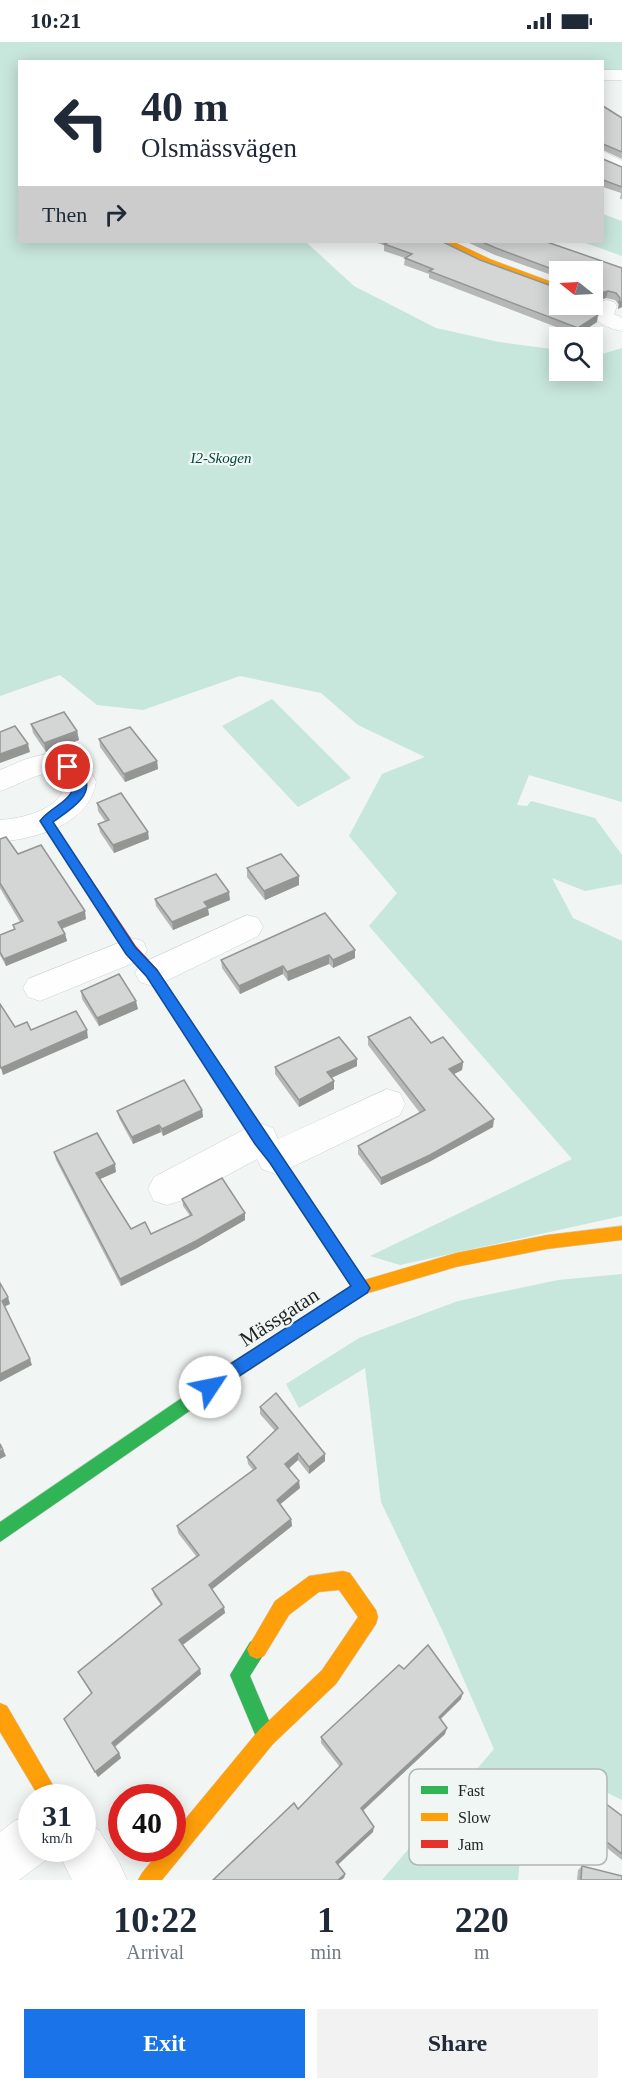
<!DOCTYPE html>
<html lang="en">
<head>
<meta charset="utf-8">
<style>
	body { margin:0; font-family:Georgia,serif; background:#f2f2f3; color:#1f2937; height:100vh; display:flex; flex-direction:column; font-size:22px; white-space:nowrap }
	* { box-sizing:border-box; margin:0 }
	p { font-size:20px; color:#747a83 }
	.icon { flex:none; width:33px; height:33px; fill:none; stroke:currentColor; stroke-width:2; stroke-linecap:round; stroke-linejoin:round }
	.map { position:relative; height:1838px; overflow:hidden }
	.side { display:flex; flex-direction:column; background:#fff; flex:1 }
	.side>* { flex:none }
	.hud { position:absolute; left:18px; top:18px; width:586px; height:183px; border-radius:0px; box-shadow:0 3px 15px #0003; background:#fff; color:#1f2937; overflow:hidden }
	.needle { width:39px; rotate:288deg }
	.controls { position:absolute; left:549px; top:219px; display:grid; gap:12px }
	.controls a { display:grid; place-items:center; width:54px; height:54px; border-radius:0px; background:#fff; box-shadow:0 3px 15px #0003; font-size:30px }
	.speed { position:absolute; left:18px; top:1742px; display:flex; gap:12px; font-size:30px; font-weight:700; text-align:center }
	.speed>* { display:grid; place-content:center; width:78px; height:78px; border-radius:50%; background:#fff; box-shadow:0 3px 15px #0003; line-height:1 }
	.speed small { font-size:15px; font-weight:400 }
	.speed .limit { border:9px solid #d22; background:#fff; color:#111 }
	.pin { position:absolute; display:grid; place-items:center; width:51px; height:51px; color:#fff; margin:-26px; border:3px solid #fff; border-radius:50%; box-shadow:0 2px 6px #0007 }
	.me { position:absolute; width:66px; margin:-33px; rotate:56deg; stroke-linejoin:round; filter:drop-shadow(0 0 4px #0008) }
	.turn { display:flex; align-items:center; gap:21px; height:126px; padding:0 24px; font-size:27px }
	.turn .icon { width:78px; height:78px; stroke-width:2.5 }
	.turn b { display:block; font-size:42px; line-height:51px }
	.then { display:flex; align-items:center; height:57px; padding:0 24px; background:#0003; gap:12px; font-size:22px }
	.eta { display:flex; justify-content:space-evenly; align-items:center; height:102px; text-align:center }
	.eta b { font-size:36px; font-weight:800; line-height:42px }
	.button { display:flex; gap:12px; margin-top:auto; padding:12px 24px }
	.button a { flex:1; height:69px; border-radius:0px; background:#1a73e8; color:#fff; font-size:24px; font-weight:800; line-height:69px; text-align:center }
	.button a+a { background:#f2f2f3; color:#1f2937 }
	.status { display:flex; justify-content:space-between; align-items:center; height:42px; padding:0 30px; background:#fff; direction:ltr }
	.status svg { height:16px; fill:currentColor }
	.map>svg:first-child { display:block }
</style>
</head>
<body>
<div class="status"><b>10:21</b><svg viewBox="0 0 49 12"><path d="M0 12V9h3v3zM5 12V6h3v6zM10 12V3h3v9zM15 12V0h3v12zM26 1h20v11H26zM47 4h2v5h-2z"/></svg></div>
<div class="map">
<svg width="622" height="1838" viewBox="0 0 622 1838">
	<rect width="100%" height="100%" fill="#f1f5f3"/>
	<!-- green -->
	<g fill="#c7e6dc">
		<polygon points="0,0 622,0 622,30 603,30 603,20 20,20 20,200 306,200 354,244 436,286 499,300 559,308 560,328 592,328 593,312 599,313 622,306 622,760 529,733 517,763 527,764 531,759 595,776 622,813 622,842 585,849 552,836 573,876 622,899 622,1174 400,1223 370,1214 572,1117 369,884 397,851 349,794 382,732 425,715 358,683 321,651 240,634 143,668 97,663 60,633 0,654"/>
		<polygon points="603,172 622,179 622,214 583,200 603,200"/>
		<polygon points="272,657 351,736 298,765 222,684"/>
		<polygon points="622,1232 622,1758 585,1740 525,1760 518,1838 382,1838 494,1707 443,1590 381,1460 365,1326 299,1366 286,1342 359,1296 458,1259 558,1238"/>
	</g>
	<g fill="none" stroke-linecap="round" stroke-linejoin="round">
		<defs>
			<g id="street">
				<rect x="603" y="28" width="19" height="10"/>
				<polygon points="603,109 622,119 622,131 603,121"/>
				<path d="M 607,258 L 614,260 L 617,264 L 614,272 L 622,276 L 622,289 C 608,286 595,282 593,267 L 600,260 Z"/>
				<path d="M 50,711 C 71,713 88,720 96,740 C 89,783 37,796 0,800 L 0,778 C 24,776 61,768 66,740 C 51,719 19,744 0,749 L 0,728 L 26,717 Z"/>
				<polygon points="247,873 258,876 263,885 258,894 164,940 152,944 140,940 135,931 140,922"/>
				<polygon points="131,896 143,899 147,908 143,917 40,959 28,955 23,946 28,937"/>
				<polygon points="387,1047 400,1051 405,1062 400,1073 288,1127 275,1132 262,1127 257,1117 180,1159 167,1163 154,1159 148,1147 154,1135 247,1086 260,1081 273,1086 278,1097"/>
				<polygon points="32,1772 32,1806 54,1806 50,1815 19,1838 0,1838 0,1790 14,1779"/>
				<polygon points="82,1781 99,1788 119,1820 127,1838 72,1838 56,1806 82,1806"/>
			</g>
			<g id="fast">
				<polygon points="186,977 191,979 367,1241 369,1246 367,1251 361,1253 355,1251 181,987 179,983 181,979"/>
				<polygon points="230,1323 236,1325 238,1331 236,1337 0,1500 0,1480"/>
				<polygon points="257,1597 264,1600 267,1607 250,1634 276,1695 273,1702 266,1705 259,1702 230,1633 250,1600"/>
			</g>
			<g id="slow">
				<polygon points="445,200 454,200 490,217 560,243 560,248 484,221"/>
				<polygon points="622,1184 622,1198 547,1207 456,1225 365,1252 236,1337 230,1339 224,1337 222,1331 224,1325 361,1239 456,1211 547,1193"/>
				<polygon points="343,1529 350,1531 376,1568 378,1575 376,1582 336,1642 273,1702 162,1838 138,1838 142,1831 162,1806 172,1806 172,1793 259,1688 322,1628 358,1575 339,1548 319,1550 289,1573 264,1614 257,1617 250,1614 247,1607 275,1559 309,1534"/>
				<polygon points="0,1661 7,1664 60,1755 39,1755 0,1690"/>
			</g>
			<polygon id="jam" points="46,775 50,776 136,904 157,927 191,979 193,983 191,987 181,987 147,935 126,912 40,779"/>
		</defs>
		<!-- street casing -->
		<use href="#street" stroke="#ced1d0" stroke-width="1"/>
		<!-- fast casing -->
		<use href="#fast" stroke="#ced1d0" stroke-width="1"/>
		<!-- slow casing -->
		<use href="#slow" stroke="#ced1d0" stroke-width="1"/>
		<!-- jam casing -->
		<use href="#jam" stroke="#ced1d0" stroke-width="1"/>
		<!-- street -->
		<use href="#street" fill="#fdfefd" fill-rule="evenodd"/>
		<!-- fast -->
		<use href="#fast" fill="#30b455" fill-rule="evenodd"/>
		<!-- slow -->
		<use href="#slow" fill="#ff9f0a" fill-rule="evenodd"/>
		<!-- jam -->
		<use href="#jam" fill="#e5322d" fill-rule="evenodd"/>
	</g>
	<!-- wall -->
	<g fill="#b5b8b6">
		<polygon points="603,64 622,76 622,117 603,108"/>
		<polygon points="603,117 622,125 622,157 620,157 621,151 603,145"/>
		<polygon points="374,200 443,200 560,262 592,230 560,230 560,236 495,213 467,200 547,200 622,226 622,265 618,267 619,263 615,258 606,256 599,258 594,264 597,280 577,293 429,236 429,232 404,223 405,216 384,209 384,203"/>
		<polygon points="31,682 77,689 79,698 46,710 33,691"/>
		<polygon points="99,697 157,719 158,727 125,740 100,705"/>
		<polygon points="97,761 149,797 114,811 100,790 98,782 105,779 98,769"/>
		<polygon points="0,797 18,812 86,877 62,887 65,892 67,899 6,924 0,913 0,893 14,887 13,883 20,880 0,846"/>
		<polygon points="247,826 299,834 299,843 265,858 247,835"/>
		<polygon points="155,857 230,858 208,867 209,873 173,888 156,864"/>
		<polygon points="325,871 355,916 333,926 329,922 288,939 283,932 240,952 222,926 221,918"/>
		<polygon points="81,949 138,967 99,984 82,957"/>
		<polygon points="368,995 431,1001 463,1020 462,1028 454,1032 493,1085 429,1120 381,1143 358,1112 358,1104 420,1071 368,1003"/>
		<polygon points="357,1024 331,1036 334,1047 299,1065 275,1032 275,1025"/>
		<polygon points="202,1068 203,1075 163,1094 161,1090 133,1102 119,1076 117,1069"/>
		<polygon points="54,1110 116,1130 100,1137 131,1187 151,1192 190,1174 183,1164 182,1157 245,1178 197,1206 121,1244 56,1118"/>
		<polygon points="260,1365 325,1412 325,1419 309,1432 298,1418 289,1426 300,1446 280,1462 291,1477 292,1484 212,1547 225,1571 183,1603 201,1632 115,1705 121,1716 98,1735 91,1651 78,1630 161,1563 154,1553 152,1547 196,1514 178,1491 177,1484 253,1428 248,1422 247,1415 275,1389 260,1372"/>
		<polygon points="404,1627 461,1657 441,1677 445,1692 363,1769 373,1790 338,1823 345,1832 344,1836 298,1767 340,1725 321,1701 321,1695"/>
		<polygon points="593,1752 622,1774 622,1818 576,1781 590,1756"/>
		<polygon points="582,1824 622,1838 577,1838 578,1828"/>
	</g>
	<!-- shaded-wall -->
	<g fill="#949694">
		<polygon points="608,249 606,256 599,258 591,268 592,260 600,251"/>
		<polygon points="622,259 622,265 618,267 619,260"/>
		<polygon points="598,273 597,280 577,293 578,286"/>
		<polygon points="77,689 79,698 46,710 44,701"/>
		<polygon points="28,702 30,710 0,721 0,712"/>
		<polygon points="157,719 158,727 125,740 124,732"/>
		<polygon points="148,790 149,797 114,811 113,803"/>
		<polygon points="299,834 299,843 265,858 264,849"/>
		<polygon points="229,850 230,858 208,867 209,873 173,888 172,880 204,860"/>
		<polygon points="85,869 86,877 60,887 58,880"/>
		<polygon points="65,892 67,899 6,924 4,917"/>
		<polygon points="355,908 355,916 333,926 333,918"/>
		<polygon points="329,913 329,922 288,939 287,930"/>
		<polygon points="283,924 283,932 240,952 239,944"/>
		<polygon points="136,959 138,967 99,984 97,976"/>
		<polygon points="87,988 88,996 3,1033 1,1026"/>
		<polygon points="357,1017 357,1024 327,1038 327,1030"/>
		<polygon points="463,1020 462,1028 448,1035 449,1027"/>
		<polygon points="334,1039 334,1047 299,1065 299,1058"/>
		<polygon points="202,1068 203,1075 163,1094 162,1087"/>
		<polygon points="494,1077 493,1085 429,1120 381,1143 381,1136"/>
		<polygon points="159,1083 161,1090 133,1102 132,1095"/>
		<polygon points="115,1122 116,1130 98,1138 96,1131"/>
		<polygon points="245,1171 245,1178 197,1206 121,1244 120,1237"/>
		<polygon points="8,1255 10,1262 4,1265 2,1259"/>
		<polygon points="30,1317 32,1323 0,1340 0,1332"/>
		<polygon points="0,1401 6,1414 0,1417"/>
		<polygon points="298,1411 298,1418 286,1429 285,1422"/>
		<polygon points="325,1412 325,1419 309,1432 309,1425"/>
		<polygon points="299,1439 300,1446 277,1465 277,1458"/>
		<polygon points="291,1477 292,1484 210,1549 209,1543"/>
		<polygon points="224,1565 225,1571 181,1604 179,1598"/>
		<polygon points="200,1627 201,1632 114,1705 112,1701"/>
		<polygon points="463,1651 461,1657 437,1680 439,1675"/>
		<polygon points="447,1686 445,1692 360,1771 361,1766"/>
		<polygon points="119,1711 121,1716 98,1735 95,1730"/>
		<polygon points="374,1785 373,1790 336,1824 336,1820"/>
		<polygon points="345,1832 344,1836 341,1838 338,1838"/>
	</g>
	<!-- building -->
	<g fill="#d3d6d4" stroke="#949694" stroke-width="1.5">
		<polygon points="603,64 622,76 622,110 603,102"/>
		<polygon points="603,117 622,125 622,145 603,138"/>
		<polygon points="389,200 443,200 480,218 560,247 560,262 592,262 598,273 578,286 429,229 433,227 405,216 412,212 384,202"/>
		<polygon points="482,200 547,200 622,226 622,259 619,260 620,256 616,251 608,249 600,251 592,260 592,230 560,230 496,206"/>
		<polygon points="64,670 77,689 44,701 31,682"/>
		<polygon points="15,684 28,702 0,712 0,690"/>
		<polygon points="130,685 157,719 124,732 99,697"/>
		<polygon points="121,751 148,790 113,803 98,782 109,778 97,761"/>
		<polygon points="6,795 18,812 41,803 85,869 58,880 65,892 4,917 0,910 0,893 15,887 13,883 23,879 0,841 0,797"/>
		<polygon points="281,812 299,834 264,849 247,826"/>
		<polygon points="216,832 229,850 204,860 208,865 172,880 155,857"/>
		<polygon points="325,871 355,908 333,918 329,913 287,930 283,924 239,944 221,918"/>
		<polygon points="119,932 136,959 97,976 81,949"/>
		<polygon points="0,962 15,985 27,980 31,988 76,969 87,988 1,1026 0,1023"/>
		<polygon points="410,975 431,1001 443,995 463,1020 449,1027 494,1077 430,1113 381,1136 358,1104 425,1068 368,995"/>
		<polygon points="339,995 357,1017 327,1030 334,1039 299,1058 275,1025"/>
		<polygon points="184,1038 202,1068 162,1087 159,1083 132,1095 117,1069"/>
		<polygon points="97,1091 115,1122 96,1131 131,1187 145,1180 151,1192 192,1173 182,1157 222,1136 245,1171 196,1199 120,1237 54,1110"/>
		<polygon points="0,1241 8,1255 2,1259 30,1317 0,1332"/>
		<polygon points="276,1351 325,1412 309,1425 298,1411 285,1422 299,1439 277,1458 291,1477 209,1543 224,1565 179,1598 200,1627 112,1701 119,1711 95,1730 64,1677 92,1651 78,1630 162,1562 152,1547 199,1513 177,1484 256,1426 247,1415 278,1386 260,1365"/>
		<polygon points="0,1402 3,1408 0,1410"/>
		<polygon points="428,1603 463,1651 439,1675 447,1686 361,1766 374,1785 336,1820 345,1832 338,1838 213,1838 294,1761 298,1767 342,1722 321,1695 399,1623 404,1627"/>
		<polygon points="593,1752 622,1774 622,1812 579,1778"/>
		<polygon points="582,1824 622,1834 622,1838 581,1838"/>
	</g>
	<!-- route -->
	<path fill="#1a73e8" stroke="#114b97" stroke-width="1.5" d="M 68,721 C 75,723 79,726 83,732 C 97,753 68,769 53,780 L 135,905 L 157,928 L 370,1246 L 367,1251 L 210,1353 L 204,1351 L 202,1345 L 204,1339 L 351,1244 L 270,1121 L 255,1102 L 147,935 L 126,912 L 40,779 C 52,763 73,761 75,738 L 61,725 Z"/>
	<g text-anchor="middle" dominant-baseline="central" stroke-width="4.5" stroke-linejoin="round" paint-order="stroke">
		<!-- far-park labels -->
		<g font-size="15" font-style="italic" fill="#00483b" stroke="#f0f6f4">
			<text x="221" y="416">I2-Skogen</text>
		</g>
		<!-- near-street labels -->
		<g font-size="21" fill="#1f2121" stroke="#f0f6f4">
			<text transform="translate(279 1275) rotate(-33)">Mässgatan</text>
		</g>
	</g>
	<!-- legend -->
	<rect x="409" y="1727" width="198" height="96" rx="9" fill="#f0f6f4" stroke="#b1b6b5" stroke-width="1.5"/>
	<rect x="421" y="1744" width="27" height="8" fill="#30b455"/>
	<rect x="421" y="1771" width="27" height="8" fill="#ff9f0a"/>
	<rect x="421" y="1798" width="27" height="8" fill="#e5322d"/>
	<g font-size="16" fill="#1f2121">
		<text x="458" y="1754">Fast</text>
		<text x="458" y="1781">Slow</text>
		<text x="458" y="1808">Jam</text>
	</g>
</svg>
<div class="controls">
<a><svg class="needle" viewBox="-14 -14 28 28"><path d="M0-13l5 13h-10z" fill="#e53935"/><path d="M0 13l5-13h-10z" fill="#747a83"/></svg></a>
<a><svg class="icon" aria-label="search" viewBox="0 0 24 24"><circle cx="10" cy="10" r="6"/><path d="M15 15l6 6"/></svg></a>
</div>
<div class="speed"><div>31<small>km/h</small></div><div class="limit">40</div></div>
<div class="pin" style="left:68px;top:725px;background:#d93025"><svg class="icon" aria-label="arrive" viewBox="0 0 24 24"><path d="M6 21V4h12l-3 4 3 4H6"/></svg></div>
<svg class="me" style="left:210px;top:1345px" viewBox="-20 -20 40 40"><circle r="19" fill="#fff"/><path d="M0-13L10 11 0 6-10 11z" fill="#1a73e8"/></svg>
<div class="hud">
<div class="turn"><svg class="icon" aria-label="left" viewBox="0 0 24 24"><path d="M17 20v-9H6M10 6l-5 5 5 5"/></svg><div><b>40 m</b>Olsmässvägen</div></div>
<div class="then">Then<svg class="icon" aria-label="right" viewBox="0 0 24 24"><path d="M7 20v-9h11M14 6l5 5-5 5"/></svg></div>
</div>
</div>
<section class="side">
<div class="eta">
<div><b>10:22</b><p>Arrival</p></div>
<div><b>1</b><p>min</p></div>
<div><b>220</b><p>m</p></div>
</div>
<div class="button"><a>Exit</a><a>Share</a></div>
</section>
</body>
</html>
